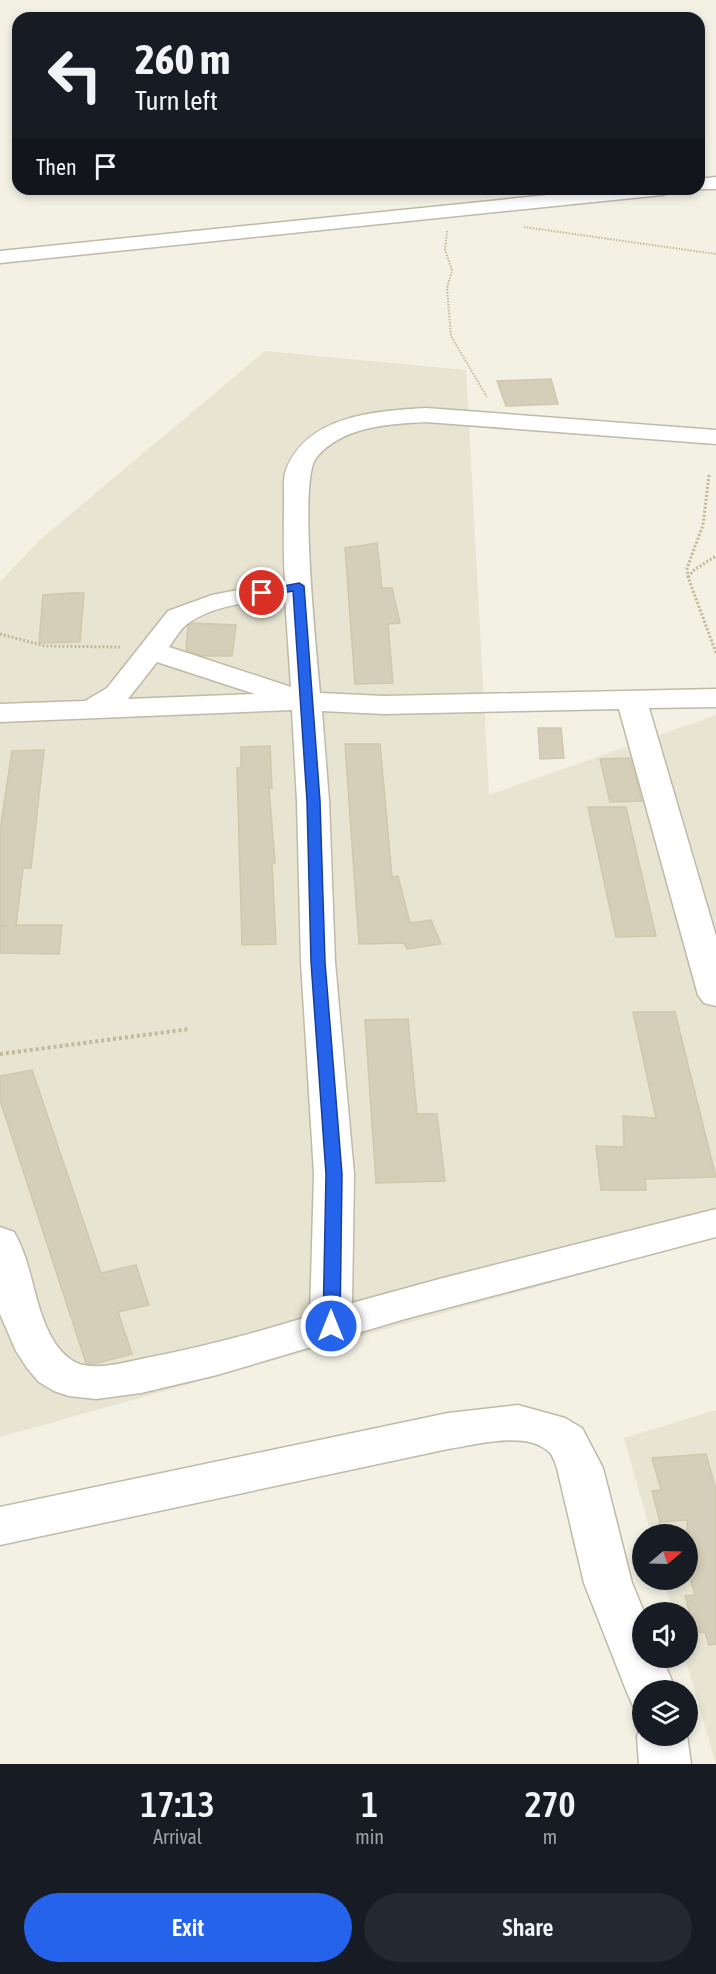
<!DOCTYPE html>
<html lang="en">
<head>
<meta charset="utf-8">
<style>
	body { margin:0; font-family:"Asap Condensed",sans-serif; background:#242831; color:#f1f3f6; height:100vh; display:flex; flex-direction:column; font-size:22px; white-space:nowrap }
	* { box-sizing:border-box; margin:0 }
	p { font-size:20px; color:#9ea1a6 }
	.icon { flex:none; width:33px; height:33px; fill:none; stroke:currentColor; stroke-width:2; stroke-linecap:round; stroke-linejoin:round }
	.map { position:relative; height:1764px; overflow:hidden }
	.details { display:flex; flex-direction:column; background:#171b24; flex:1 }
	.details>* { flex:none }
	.hud { position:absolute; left:12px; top:12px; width:693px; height:183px; border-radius:18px; box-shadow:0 3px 9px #0003; background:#171b24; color:#f1f3f6; overflow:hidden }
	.needle { width:39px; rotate:71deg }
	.buttons { position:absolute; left:632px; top:1524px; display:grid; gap:12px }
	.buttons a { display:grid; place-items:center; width:66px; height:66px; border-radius:50%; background:#171b24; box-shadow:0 3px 9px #0003; font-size:30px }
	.pin { position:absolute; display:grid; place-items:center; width:51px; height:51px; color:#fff; margin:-26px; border:3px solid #fff; border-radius:50%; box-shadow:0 2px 6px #0007 }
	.me { position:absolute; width:66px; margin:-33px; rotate:0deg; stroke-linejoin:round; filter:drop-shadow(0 0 4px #0008) }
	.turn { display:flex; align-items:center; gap:21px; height:126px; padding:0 24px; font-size:27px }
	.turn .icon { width:78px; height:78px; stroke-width:2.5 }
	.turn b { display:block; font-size:42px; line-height:51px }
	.then { display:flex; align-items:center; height:57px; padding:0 24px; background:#0003; gap:12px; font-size:22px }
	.eta { display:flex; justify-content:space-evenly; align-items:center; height:102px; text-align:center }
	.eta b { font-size:36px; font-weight:600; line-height:42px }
	.cta { display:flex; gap:12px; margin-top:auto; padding:12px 24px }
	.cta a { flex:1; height:69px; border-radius:36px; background:#2563eb; color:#fff; font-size:24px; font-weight:600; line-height:69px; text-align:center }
	.cta a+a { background:#242831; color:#f1f3f6 }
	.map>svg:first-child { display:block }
</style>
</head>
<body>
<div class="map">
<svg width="716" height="1764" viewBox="0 0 716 1764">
	<rect width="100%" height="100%" fill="#f3f1e4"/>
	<!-- residential -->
	<g fill="#e7e4d2">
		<polygon points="265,351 466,370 489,795 716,715 716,1237 0,1437 0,582 41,539"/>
		<polygon points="716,1410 716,1764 685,1658 687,1612 673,1612 664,1580 687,1580 687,1534 651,1534 624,1438"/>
	</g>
	<!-- building -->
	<g fill="#d5cfb9" stroke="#d0c8ac" stroke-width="1.5">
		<polygon points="551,379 558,404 506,406 497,381"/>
		<polygon points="377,543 382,588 392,588 400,623 388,624 393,683 355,684 345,548"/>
		<polygon points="69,593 84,593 80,642 39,643 43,595"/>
		<polygon points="192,623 236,625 232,656 202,656 186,650 188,626"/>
		<polygon points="538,728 561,728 564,758 540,759"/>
		<polygon points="345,744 380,744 392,877 398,876 410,923 431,920 441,944 407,949 404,943 359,944"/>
		<polygon points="270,746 272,788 269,788 275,863 272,863 276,944 242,945 237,768 241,768 241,747"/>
		<polygon points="44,750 31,868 23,868 16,925 62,925 59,954 0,953 0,926 8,926 0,925 0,830 12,751"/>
		<polygon points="630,758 642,801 610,802 600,759"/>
		<polygon points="588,807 626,807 656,936 616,937"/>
		<polygon points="633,1012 675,1012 716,1177 645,1179 646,1190 601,1190 596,1146 624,1147 623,1116 656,1118"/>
		<polygon points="408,1019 417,1114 437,1114 445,1181 376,1183 365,1020"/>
		<polygon points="32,1070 101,1273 136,1265 149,1305 118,1312 132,1354 94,1364 86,1363 0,1100 0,1076"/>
		<polygon points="706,1454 716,1490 716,1644 709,1645 705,1632 695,1633 685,1596 695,1595 687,1567 687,1520 660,1522 652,1491 661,1490 652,1458"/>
	</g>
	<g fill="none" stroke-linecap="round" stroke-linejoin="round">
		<defs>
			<g id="minor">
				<polygon points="716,177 716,189 693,189 699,189 699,179"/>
				<polygon points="607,189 671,189 669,193 662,195 0,263 0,251"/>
				<path d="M 426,408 L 716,430 L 716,444 L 426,422 C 389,424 342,426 316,458 C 298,481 317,655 320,693 L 384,696 L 716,689 L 716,707 L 649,708 L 716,936 L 716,1006 L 704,1003 L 698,995 L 619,709 L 384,714 L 322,711 L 329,801 L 335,962 L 354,1174 L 352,1303 L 443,1278 L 716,1209 L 716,1237 L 405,1319 L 217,1375 L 141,1393 L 96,1399 L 69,1396 L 54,1391 L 39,1382 L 27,1368 L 16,1351 L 0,1314 L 0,1227 L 14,1232 C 34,1266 33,1309 55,1343 C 61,1352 72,1363 83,1365 C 103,1369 127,1362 146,1358 C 202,1347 256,1333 310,1316 L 314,1174 L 301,962 L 297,801 L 292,710 L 0,722 L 0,704 L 85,701 L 107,688 L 168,611 L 212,595 L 285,581 C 283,553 284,525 284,497 C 284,488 283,478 286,470 C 307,415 376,411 426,408 ZM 285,597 L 291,687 L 169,647 C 175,639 181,627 190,622 C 216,604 254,602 285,597 ZM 157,662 L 255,694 L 128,699 Z"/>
				<path d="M 518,1405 L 565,1418 L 582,1428 L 603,1468 L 632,1583 L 644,1612 L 642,1612 L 642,1658 L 662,1658 L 676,1690 L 642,1690 L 642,1709 L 633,1706 L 626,1690 L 584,1583 L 557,1468 C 555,1463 553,1455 549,1452 C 526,1430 476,1445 448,1449 L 0,1545 L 0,1507 L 448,1413 Z"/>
				<polygon points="642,1724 642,1736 687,1735 691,1764 639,1764 637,1736"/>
			</g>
		</defs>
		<!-- minor casing -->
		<use href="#minor" stroke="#bfbaa7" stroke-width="3"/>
		<!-- path-far2 -->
		<g stroke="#c1b997" stroke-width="2" stroke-dasharray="1.5 1.5" stroke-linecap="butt">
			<polyline points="524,227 716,254"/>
			<polyline points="447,231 445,250 452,270 447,288 451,336 487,397"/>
		</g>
		<!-- path-far1 -->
		<g stroke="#c1b997" stroke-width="3" stroke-dasharray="2 2" stroke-linecap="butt">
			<polyline points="709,475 703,525 687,568 688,577 716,653"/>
			<polyline points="688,577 694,570 716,556"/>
			<polyline points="0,634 45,646 120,647"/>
		</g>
		<!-- path -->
		<polyline stroke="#c1b997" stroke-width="4" stroke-dasharray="3 3" stroke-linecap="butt" points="0,1054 190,1029"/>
		<!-- minor -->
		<use href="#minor" fill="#fff" fill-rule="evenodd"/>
	</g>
	<!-- route -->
	<polygon fill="#2563eb" stroke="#184099" stroke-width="1.5" points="299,583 304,586 320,801 325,962 342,1174 340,1326 338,1331 331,1333 325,1331 323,1326 326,1174 311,962 307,801 293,591 262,597 256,593 258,591"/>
</svg>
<div class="buttons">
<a><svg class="needle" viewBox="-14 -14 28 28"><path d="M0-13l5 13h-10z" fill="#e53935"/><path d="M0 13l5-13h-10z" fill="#9ea1a6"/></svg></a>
<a><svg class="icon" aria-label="sound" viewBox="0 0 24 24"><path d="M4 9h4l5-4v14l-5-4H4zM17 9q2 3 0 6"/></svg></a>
<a><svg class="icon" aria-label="layers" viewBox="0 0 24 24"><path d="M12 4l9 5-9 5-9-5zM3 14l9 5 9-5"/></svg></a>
</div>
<div class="pin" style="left:262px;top:593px;background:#d93025"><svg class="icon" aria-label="arrive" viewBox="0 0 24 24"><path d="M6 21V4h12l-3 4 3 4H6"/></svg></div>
<svg class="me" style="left:331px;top:1326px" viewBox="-20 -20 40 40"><circle r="17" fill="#2563eb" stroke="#fff" stroke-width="3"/><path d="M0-11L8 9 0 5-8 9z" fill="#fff"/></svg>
<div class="hud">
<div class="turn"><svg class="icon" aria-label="left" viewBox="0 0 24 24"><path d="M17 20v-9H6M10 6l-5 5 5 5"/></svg><div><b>260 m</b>Turn left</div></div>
<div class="then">Then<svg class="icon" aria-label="arrive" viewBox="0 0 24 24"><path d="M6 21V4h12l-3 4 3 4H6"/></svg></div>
</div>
</div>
<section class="details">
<div class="eta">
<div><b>17:13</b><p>Arrival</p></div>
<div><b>1</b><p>min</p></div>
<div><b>270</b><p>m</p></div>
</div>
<div class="cta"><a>Exit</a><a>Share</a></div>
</section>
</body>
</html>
